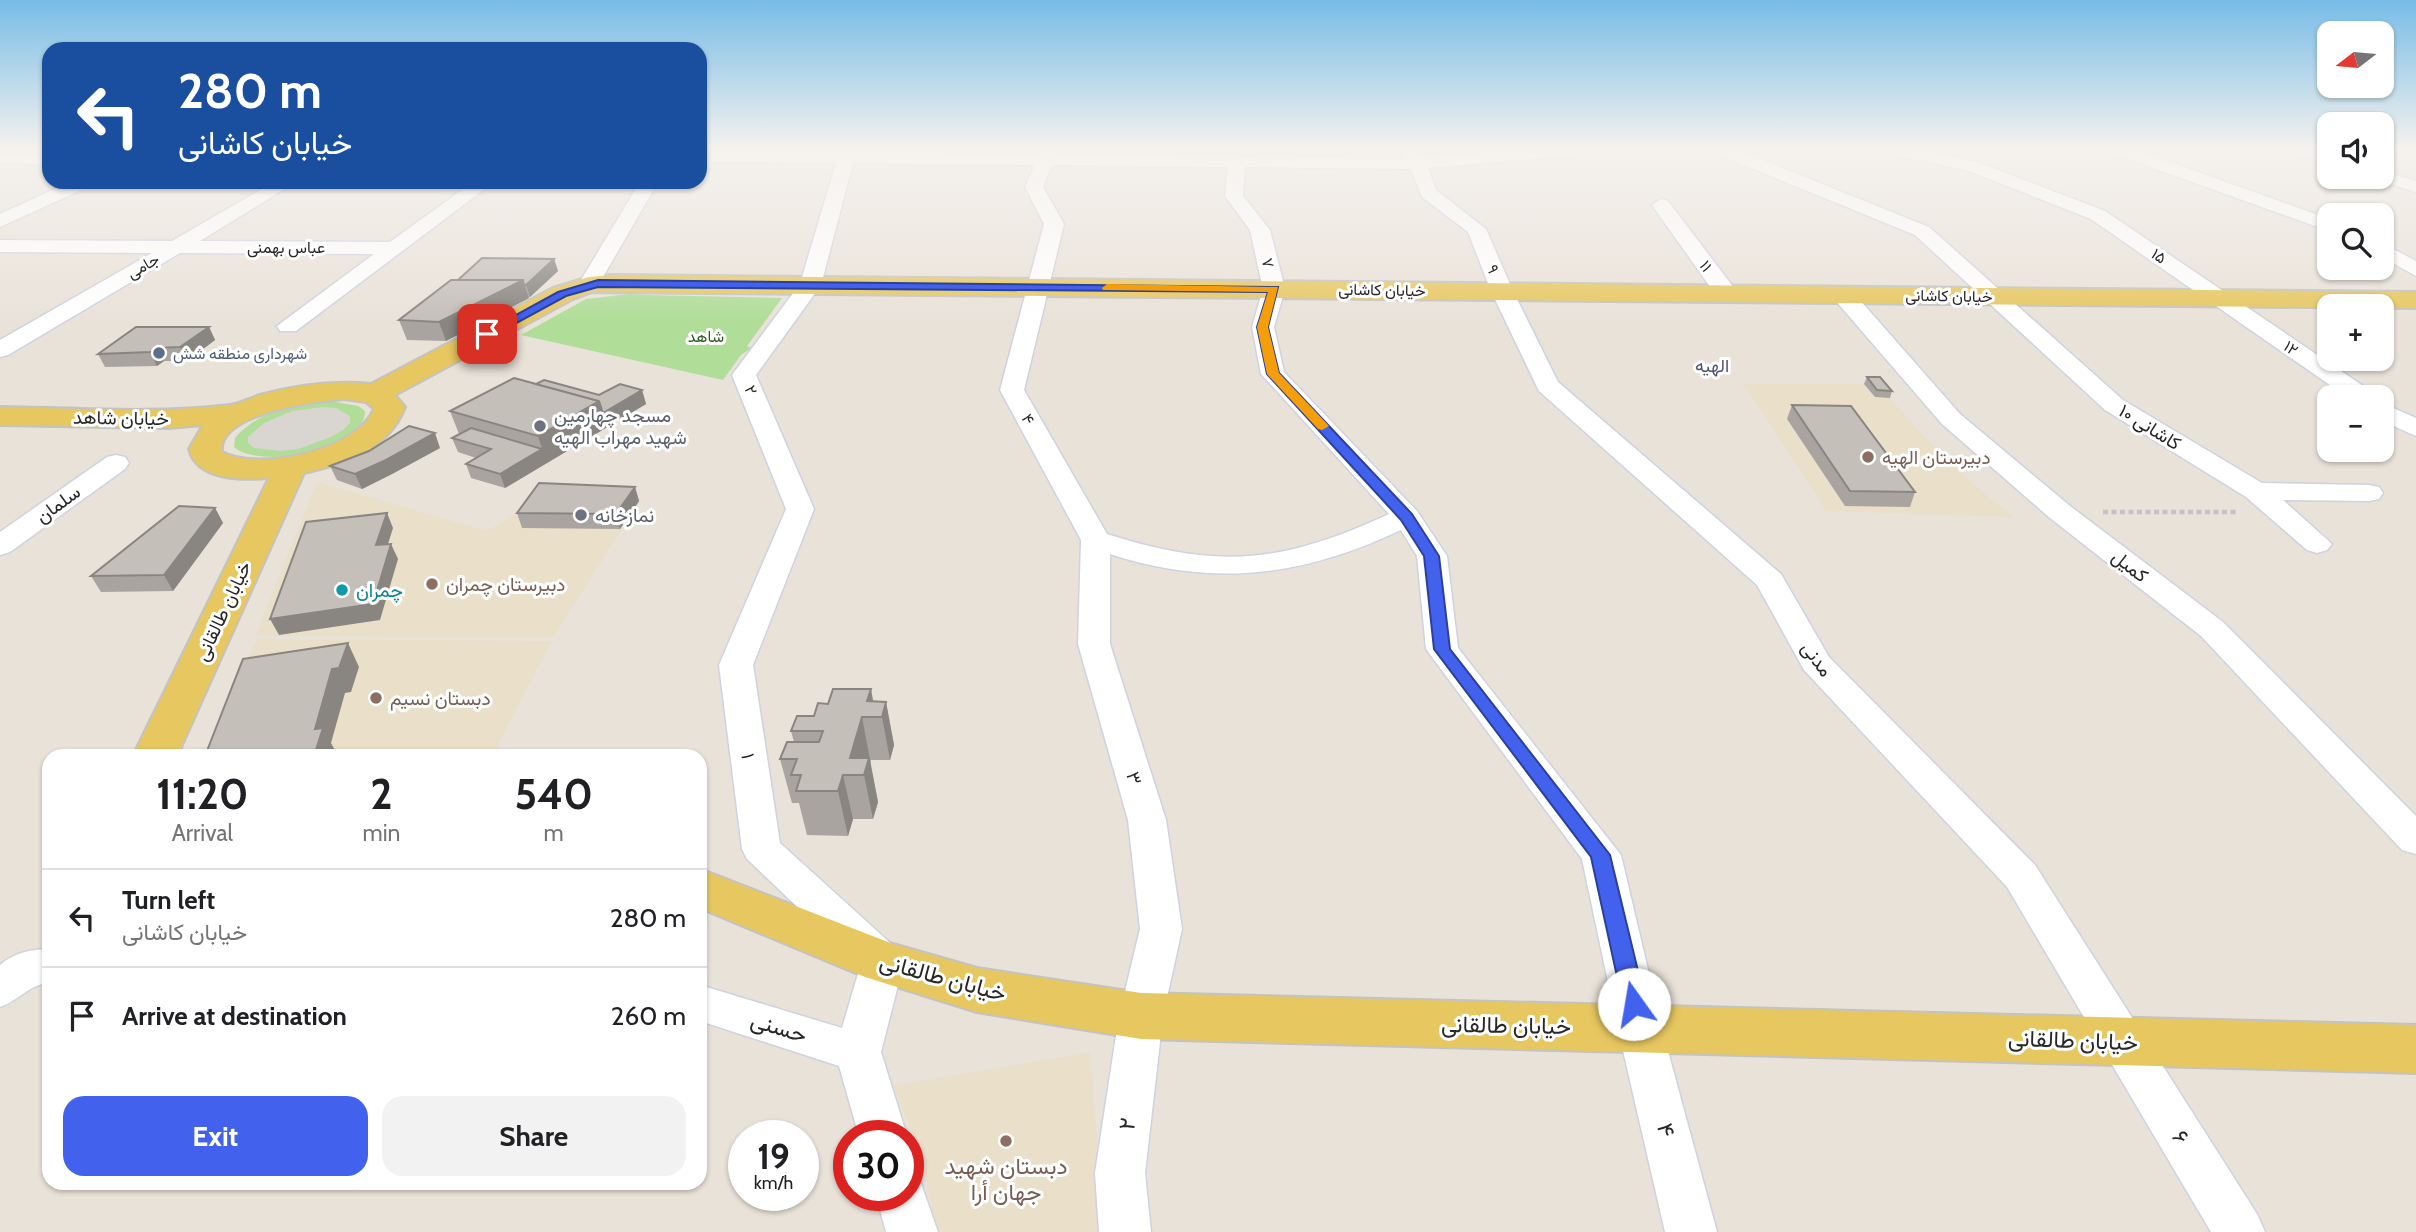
<!DOCTYPE html>
<html lang="en">
<head>
<meta charset="utf-8">
<style>
	body { margin:0; font-family:Cabin,Vazirmatn,sans-serif; background:#f2f2f2; color:#202124; height:100vh; display:flex; flex-direction:column; font-size:26px; white-space:nowrap }
	* { box-sizing:border-box; margin:0 }
	p { font-size:23px; color:#757577 }
	.icon { flex:none; width:38px; height:38px; fill:none; stroke:currentColor; stroke-width:2; stroke-linecap:round; stroke-linejoin:round }
	.map { position:relative; flex:1; overflow:hidden }
	.panel { position:absolute; left:42px; top:749px; width:665px; height:441px; display:flex; flex-direction:column; background:#fff; border-radius:21px; box-shadow:0 2px 5px #0004 }
	.panel>* { flex:none }
	.banner { position:absolute; left:42px; top:42px; width:665px; height:147px; border-radius:21px; box-shadow:0 2px 5px #0004; background:#1a4fa0; color:#fff; overflow:hidden }
	.needle { width:46px; rotate:254deg }
	.fabs { position:absolute; left:2317px; top:21px; display:grid; gap:14px }
	.fabs a { display:grid; place-items:center; width:77px; height:77px; border-radius:14px; background:#fff; box-shadow:0 2px 5px #0004; font-size:35px }
	.speed { position:absolute; left:728px; top:1120px; display:flex; gap:14px; font-size:35px; font-weight:700; text-align:center }
	.speed>* { display:grid; place-content:center; width:91px; height:91px; border-radius:50%; background:#fff; box-shadow:0 2px 5px #0004; line-height:1 }
	.speed small { font-size:18px; font-weight:400 }
	.speed .limit { border:10px solid #d22; background:#fff; color:#111 }
	.pin { position:absolute; display:grid; place-items:center; width:60px; height:60px; color:#fff; margin:-30px; border-radius:14px; box-shadow:0 4px 10px #0006 }
	.me { position:absolute; width:77px; margin:-38px; rotate:347deg; stroke-linejoin:round; filter:drop-shadow(0 0 5px #0008) }
	.turn { display:flex; align-items:center; gap:24px; height:147px; padding:0 21px; font-size:32px }
	.turn .icon { width:91px; height:91px; stroke-width:2.5 }
	.turn b { display:block; font-size:49px; line-height:60px }
	.eta { display:flex; justify-content:space-evenly; align-items:center; height:119px; text-align:center }
	.eta b { font-size:42px; font-weight:700; line-height:49px }
	.button { display:flex; gap:14px; margin-top:auto; padding:14px 21px }
	.button a { flex:1; height:80px; border-radius:21px; background:#4262ed; color:#fff; font-size:28px; font-weight:700; line-height:80px; text-align:center }
	.button a+a { background:#f2f2f2; color:#202124 }
	ul { padding:0; list-style:none }
	li { display:flex; align-items:center; gap:21px; height:98px; padding:0 21px; border-top:2px solid #e0e0e0 }
	li div { flex:1 }
	li b { display:block; font-size:26px }
	li em { font-style:normal }
	.map>svg:first-child { display:block }
</style>
</head>
<body>
<div class="map">
<svg width="2416" height="1232" viewBox="0 0 2416 1232">
	<rect width="100%" height="100%" fill="#e9e2d9"/>
	<!-- education -->
	<g fill="#eadfc9">
		<polygon points="1744,384 1878,384 1918,430 1974,485 2014,517 1826,511"/>
		<polygon points="317,482 487,531 550,493 642,499 552,638 255,636"/>
		<polygon points="256,639 552,641 492,756 206,756"/>
		<polygon points="1090,1052 1104,1232 933,1232 931,1202 923,1159 893,1086"/>
	</g>
	<!-- green -->
	<g fill="#b0dd98">
		<polygon points="629,294 646,295 782,298 747,346 751,348 741,355 723,380 521,335 586,299"/>
		<path d="M 330,401 L 358,406 L 365,411 C 365,451 260,470 234,447 L 235,438 C 258,410 297,404 330,401 Z"/>
	</g>
	<!-- plaza -->
	<polygon fill="#d9d5d0" points="323,407 336,408 350,416 350,423 343,430 331,437 298,449 281,451 254,448 248,443 248,437 264,423 292,411"/>
	<g fill="none" stroke-linecap="round" stroke-linejoin="round">
		<defs>
			<g id="minor">
				<path d="M 842,150 L 1040,155 L 1041,150 L 1058,150 L 1056,155 L 1406,159 L 1401,150 L 1418,150 L 1423,158 L 1512,150 L 1578,150 L 1570,155 L 1428,168 L 1436,190 L 1486,229 L 1513,291 L 1558,382 L 1781,574 L 1829,657 L 2035,865 L 2257,1214 L 2265,1232 L 2211,1232 L 2007,887 L 1804,670 L 1757,585 L 1539,391 L 1491,291 L 1468,232 L 1422,197 L 1411,169 L 1245,167 L 1243,196 L 1270,230 L 1285,289 L 1274,327 L 1284,372 L 1417,511 L 1447,556 L 1458,648 L 1621,855 L 1662,1029 L 1717,1232 L 1665,1232 L 1618,1029 L 1582,859 L 1426,649 L 1417,556 L 1401,530 C 1304,576 1214,588 1110,554 L 1110,644 L 1166,820 L 1182,929 L 1163,1016 L 1145,1173 L 1151,1232 L 1099,1232 L 1095,1173 L 1119,1016 L 1140,929 L 1128,820 L 1078,644 L 1081,540 L 1000,390 L 1044,224 L 1025,187 L 1035,165 L 853,163 L 821,285 L 756,375 L 814,509 L 753,665 L 780,843 L 898,950 L 904,962 L 881,1052 L 907,1136 L 859,1136 L 839,1066 L 700,1021 L 700,985 L 842,1028 L 860,967 L 747,859 L 742,849 L 719,665 L 786,509 L 732,375 L 800,284 L 836,163 L 700,161 L 700,151 L 841,152 ZM 1052,165 L 1228,167 L 1225,196 L 1250,230 L 1263,289 L 1252,327 L 1261,374 L 1389,514 C 1283,563 1219,570 1107,534 L 1024,390 L 1064,224 L 1043,187 Z"/>
				<polygon points="1715,150 1738,150 1929,227 2123,400 2262,483 2369,485 2379,487 2383,493 2379,499 2369,501 2283,500 2332,544 2327,550 2317,553 2307,550 2246,497 2105,410 1915,235 1717,154"/>
				<polygon points="1891,150 1923,150 1980,163 2105,211 2372,392 2375,397 2347,397 2091,219 1969,171 1893,154"/>
				<polygon points="2112,150 2137,150 2329,219 2329,231 2114,154"/>
				<polygon points="2296,150 2329,153 2329,163 2298,154"/>
				<polygon points="0,153 49,154 49,164 0,163"/>
				<polygon points="2382,171 2416,181 2416,192 2376,180 2374,177 2382,177"/>
				<polygon points="70,182 93,182 90,186 0,227 0,214"/>
				<polygon points="274,182 296,182 200,241 390,242 473,182 494,182 296,331 280,331 277,326 374,254 180,253 8,355 0,357 0,340 152,253 0,252 0,240 172,241"/>
				<polygon points="640,182 658,182 596,289 582,289 578,285"/>
				<polygon points="1661,199 1668,201 1734,288 1737,293 1734,298 1718,298 1652,205"/>
				<polygon points="2382,243 2416,261 2416,276 2382,257"/>
				<polygon points="1843,289 1851,290 1960,414 2070,506 2223,622 2416,816 2416,854 2402,850 2201,636 2050,518 1942,424 1835,300 1832,295 1835,290"/>
				<polygon points="2382,403 2416,418 2416,436 2382,421"/>
				<polygon points="116,455 125,457 129,463 125,469 10,552 0,555 0,532 107,457"/>
				<path d="M 49,949 L 49,983 C 30,984 18,1001 0,1007 L 0,965 C 16,952 29,950 49,949 Z"/>
				<polygon points="908,1174 919,1178 938,1232 886,1232 876,1195 908,1195"/>
			</g>
			<g id="major">
				<path d="M 611,275 L 2416,292 L 2416,308 L 592,292 L 571,300 L 395,395 L 405,407 C 389,449 346,464 304,473 L 177,756 L 133,756 L 269,478 C 242,480 197,481 189,449 L 203,425 L 169,428 L 0,425 L 0,407 C 76,408 154,414 230,405 C 240,404 250,398 260,395 C 297,385 332,380 371,384 L 553,288 L 589,277 ZM 344,399 L 366,402 L 374,409 C 357,450 259,472 222,452 C 217,413 317,401 344,399 Z"/>
				<polygon points="700,869 893,944 977,968 1141,993 2416,1025 2416,1073 1141,1039 977,1012 865,977 700,908"/>
			</g>
		</defs>
		<!-- minor casing -->
		<use href="#minor" stroke="#cfd2df" stroke-width="3"/>
		<!-- major casing -->
		<use href="#major" stroke="#c3c3c3" stroke-width="4"/>
		<!-- path -->
		<polyline stroke="#c3c3c3" stroke-width="4.5" stroke-dasharray="5 3.5" stroke-linecap="butt" points="2103,512 2238,512"/>
		<!-- minor -->
		<use href="#minor" fill="#fff" fill-rule="evenodd"/>
		<!-- major -->
		<use href="#major" fill="#e7c760" fill-rule="evenodd"/>
	</g>
	<!-- wall -->
	<g fill="#a9a49f">
		<polygon points="554,259 558,271 530,297 528,297 529,298 446,341 407,340 399,320"/>
		<polygon points="209,327 215,340 187,361 164,361 157,366 105,367 98,354"/>
		<polygon points="1867,377 1892,391 1890,398 1875,397 1864,384"/>
		<polygon points="536,384 599,395 642,390 646,404 505,488 471,478 466,464 476,458 458,452 452,438 459,434 450,411"/>
		<polygon points="1792,405 1915,492 1910,507 1845,506 1787,419"/>
		<polygon points="440,448 392,474 362,489 337,480 330,466"/>
		<polygon points="635,487 639,501 620,529 522,528 517,513"/>
		<polygon points="215,508 223,523 173,591 101,592 91,576"/>
		<polygon points="873,701 886,702 894,745 890,760 871,760 870,764 878,802 873,819 853,819 848,836 807,835 799,803 792,803 780,759 794,742 791,731 814,716"/>
	</g>
	<!-- shaded-wall -->
	<g fill="#898682">
		<polygon points="554,259 558,271 530,297 526,285"/>
		<polygon points="523,280 529,298 446,341 439,322"/>
		<polygon points="209,327 215,340 187,361 180,347"/>
		<polygon points="157,348 164,361 157,366 150,352"/>
		<polygon points="642,390 646,404 505,488 500,474 542,449 538,436 599,401"/>
		<polygon points="435,433 440,448 392,474 362,489 355,474"/>
		<polygon points="635,487 639,501 620,529 616,514"/>
		<polygon points="215,508 223,523 173,591 164,575"/>
		<polygon points="387,513 393,528 383,560 376,545"/>
		<polygon points="391,544 398,559 380,620 279,635 270,619"/>
		<polygon points="348,643 359,667 351,692 345,693 331,743 336,752 335,756 314,756 315,729 332,669"/>
		<polygon points="871,689 876,717 867,701"/>
		<polygon points="886,702 894,745 890,760 882,717"/>
		<polygon points="862,717 878,802 873,819 864,775 850,758"/>
		<polygon points="843,775 853,819 848,836 838,791"/>
	</g>
	<!-- building -->
	<g fill="#c4bfb9" stroke="#898682" stroke-width="2">
		<polygon points="482,258 554,259 526,285 524,285 523,280 458,280"/>
		<polygon points="451,280 523,280 439,322 399,320"/>
		<polygon points="136,327 209,327 180,347 157,348 150,352 98,354"/>
		<polygon points="1867,377 1880,377 1892,391 1877,390"/>
		<polygon points="514,378 599,401 538,436 450,411"/>
		<polygon points="544,380 599,395 620,384 642,390 603,413 599,401 536,384"/>
		<polygon points="1792,405 1851,406 1915,492 1850,491"/>
		<polygon points="409,426 435,433 386,460 355,474 330,466 369,451"/>
		<polygon points="471,428 542,449 500,474 466,464 491,449 452,438"/>
		<polygon points="539,483 635,487 616,514 517,513"/>
		<polygon points="179,506 215,508 164,575 91,576"/>
		<polygon points="387,513 376,545 391,544 373,604 270,619 306,522"/>
		<polygon points="348,643 339,668 332,669 315,729 323,728 314,756 205,756 243,659"/>
		<polygon points="833,689 871,689 867,701 886,702 882,717 862,717 850,758 869,758 864,775 843,775 838,791 796,791 801,775 791,775 797,759 780,759 787,742 819,742 823,731 791,731 797,716 814,716 818,703 828,704"/>
	</g>
	<!-- sky -->
	<linearGradient id="sky" x2="0" y2="1"><stop stop-color="#78bce7"/><stop offset="0.46" stop-color="#f5f2ee"/><stop offset="1" stop-color="#f5f2ee" stop-opacity="0"/></linearGradient>
	<rect width="2416" height="323" fill="url(#sky)"/>
	<!-- route -->
	<polygon fill="#4262ed" stroke="#2b409a" stroke-width="2" points="598,280 1278,287 1268,327 1279,373 1412,514 1439,556 1450,649 1610,855 1646,1004 1642,1011 1634,1013 1627,1011 1623,1004 1591,857 1434,649 1424,556 1401,520 1267,374 1257,327 1268,292 598,287 566,296 491,337 481,334 558,292"/>
	<!-- slow -->
	<polygon fill="#f59e0b" points="1107,284 1278,287 1268,327 1279,373 1329,426 1322,430 1318,429 1267,374 1257,327 1268,292 1103,290 1102,288"/>
	<!-- markers -->
	<circle fill="#5c6f8a" stroke="#fff" stroke-width="2.5" cx="159" cy="353" r="7"/>
	<g fill="#6b7280" stroke="#fff" stroke-width="2.5">
		<circle cx="540" cy="426" r="7"/>
		<circle cx="581" cy="515" r="7"/>
	</g>
	<g fill="#8d6e63" stroke="#fff" stroke-width="2.5">
		<circle cx="1868" cy="457" r="7"/>
		<circle cx="432" cy="584" r="7"/>
		<circle cx="376" cy="698" r="7"/>
		<circle cx="1006" cy="1141" r="7"/>
	</g>
	<circle fill="#0f9aa8" stroke="#fff" stroke-width="2.5" cx="342" cy="590" r="7"/>
	<g text-anchor="middle" dominant-baseline="central" stroke-width="6" stroke-linejoin="round" paint-order="stroke">
		<!-- far-street labels -->
		<g font-size="16" fill="#272727" stroke="#fff">
			<text x="286" y="247">عباس بهمنی</text>
			<text transform="translate(2159 256) rotate(35)">۱۵</text>
			<text transform="translate(1268 263) rotate(76)">۷</text>
			<text transform="translate(143 266) rotate(-30)">جامی</text>
			<text transform="translate(1706 266) rotate(54)">۱۱</text>
			<text transform="translate(1493 269) rotate(68)">۹</text>
			<text transform="translate(1382 290) rotate(1)">خیابان کاشانی</text>
			<text transform="translate(1949 296) rotate(1)">خیابان کاشانی</text>
			<text transform="translate(2291 348) rotate(35)">۱۲</text>
			<text transform="translate(751 390) rotate(67)">۲</text>
			<text transform="translate(1028 419) rotate(61)">۴</text>
		</g>
		<!-- far-park labels -->
		<g font-size="16" fill="#2b5e1d" stroke="#fff">
			<text x="706" y="336">شاهد</text>
		</g>
		<!-- far-service labels -->
		<g font-size="16" fill="#4e5e75" stroke="#fff" text-anchor="start">
			<text x="173" y="353">شهرداری منطقه شش</text>
		</g>
		<!-- far-neighbourhood labels -->
		<g font-size="18" fill="#4b5274" stroke="#fff">
			<text x="1712" y="366">الهیه</text>
		</g>
		<!-- worship labels -->
		<g font-size="19" fill="#5b616d" stroke="#fff" text-anchor="start">
			<text x="554" y="415">مسجد چهارمین<tspan x="554" dy="22">شهید مهراب الهیه</tspan></text>
			<text x="595" y="515">نمازخانه</text>
		</g>
		<!-- street labels -->
		<g font-size="19" fill="#272727" stroke="#fff">
			<text transform="translate(121 418) rotate(1)">خیابان شاهد</text>
			<text transform="translate(2150 427) rotate(32)">کاشانی ۱۰</text>
			<text transform="translate(58 504) rotate(-36)">سلمان</text>
			<text transform="translate(2130 566) rotate(38)">کمیل</text>
			<text transform="translate(223 611) rotate(-65)">خیابان طالقانی</text>
			<text transform="translate(1817 659) rotate(54)">مدنی</text>
			<text transform="translate(748 756) rotate(82)">۱</text>
			<text transform="translate(1134 778) rotate(73)">۳</text>
		</g>
		<!-- education labels -->
		<g font-size="19" fill="#785e54" stroke="#fff" text-anchor="start">
			<text x="1882" y="457">دبیرستان الهیه</text>
			<text x="446" y="584">دبیرستان چمران</text>
			<text x="390" y="698">دبستان نسیم</text>
		</g>
		<!-- culture labels -->
		<g font-size="19" fill="#0d838f" stroke="#fff" text-anchor="start">
			<text x="356" y="590">چمران</text>
		</g>
		<!-- near-street labels -->
		<g font-size="23" fill="#272727" stroke="#fff">
			<text transform="translate(943 977) rotate(15)">خیابان طالقانی</text>
			<text transform="translate(1506 1025) rotate(1)">خیابان طالقانی</text>
			<text transform="translate(779 1027) rotate(17)">حسنی</text>
			<text transform="translate(2073 1040) rotate(2)">خیابان طالقانی</text>
			<text transform="translate(1127 1124) rotate(-82)">۲</text>
			<text transform="translate(1666 1130) rotate(76)">۴</text>
			<text transform="translate(2181 1137) rotate(58)">۶</text>
		</g>
		<!-- near-education labels -->
		<g font-size="23" fill="#785e54" stroke="#fff">
			<text x="1006" y="1166">دبستان شهید<tspan x="1006" dy="26">جهان أرا</tspan></text>
		</g>
	</g>
</svg>
<div class="fabs">
<a><svg class="needle" viewBox="-14 -14 28 28"><path d="M0-13l5 13h-10z" fill="#e53935"/><path d="M0 13l5-13h-10z" fill="#757577"/></svg></a>
<a><svg class="icon" aria-label="sound" viewBox="0 0 24 24"><path d="M4 9h4l5-4v14l-5-4H4zM17 9q2 3 0 6"/></svg></a>
<a><svg class="icon" aria-label="search" viewBox="0 0 24 24"><circle cx="10" cy="10" r="6"/><path d="M15 15l6 6"/></svg></a>
<a>+</a>
<a>−</a>
</div>
<div class="speed"><div>19<small>km/h</small></div><div class="limit">30</div></div>
<div class="pin" style="left:487px;top:334px;background:#d93025"><svg class="icon" aria-label="arrive" viewBox="0 0 24 24"><path d="M6 21V4h12l-3 4 3 4H6"/></svg></div>
<svg class="me" style="left:1634px;top:1004px" viewBox="-20 -20 40 40"><circle r="19" fill="#fff"/><path d="M0-13L10 11 0 6-10 11z" fill="#4262ed"/></svg>
<div class="banner">
<div class="turn"><svg class="icon" aria-label="left" viewBox="0 0 24 24"><path d="M17 20v-9H6M10 6l-5 5 5 5"/></svg><div><b>280 m</b>خیابان کاشانی</div></div>
</div>
<section class="panel">
<div class="eta">
<div><b>11:20</b><p>Arrival</p></div>
<div><b>2</b><p>min</p></div>
<div><b>540</b><p>m</p></div>
</div>
<ul>
<li><svg class="icon" aria-label="left" viewBox="0 0 24 24"><path d="M17 20v-9H6M10 6l-5 5 5 5"/></svg><div><b>Turn left</b><p>خیابان کاشانی</p></div><em>280 m</em></li>
<li><svg class="icon" aria-label="arrive" viewBox="0 0 24 24"><path d="M6 21V4h12l-3 4 3 4H6"/></svg><div><b>Arrive at destination</b></div><em>260 m</em></li>
</ul>
<div class="button"><a>Exit</a><a>Share</a></div>
</section>
</div>
</body>
</html>
